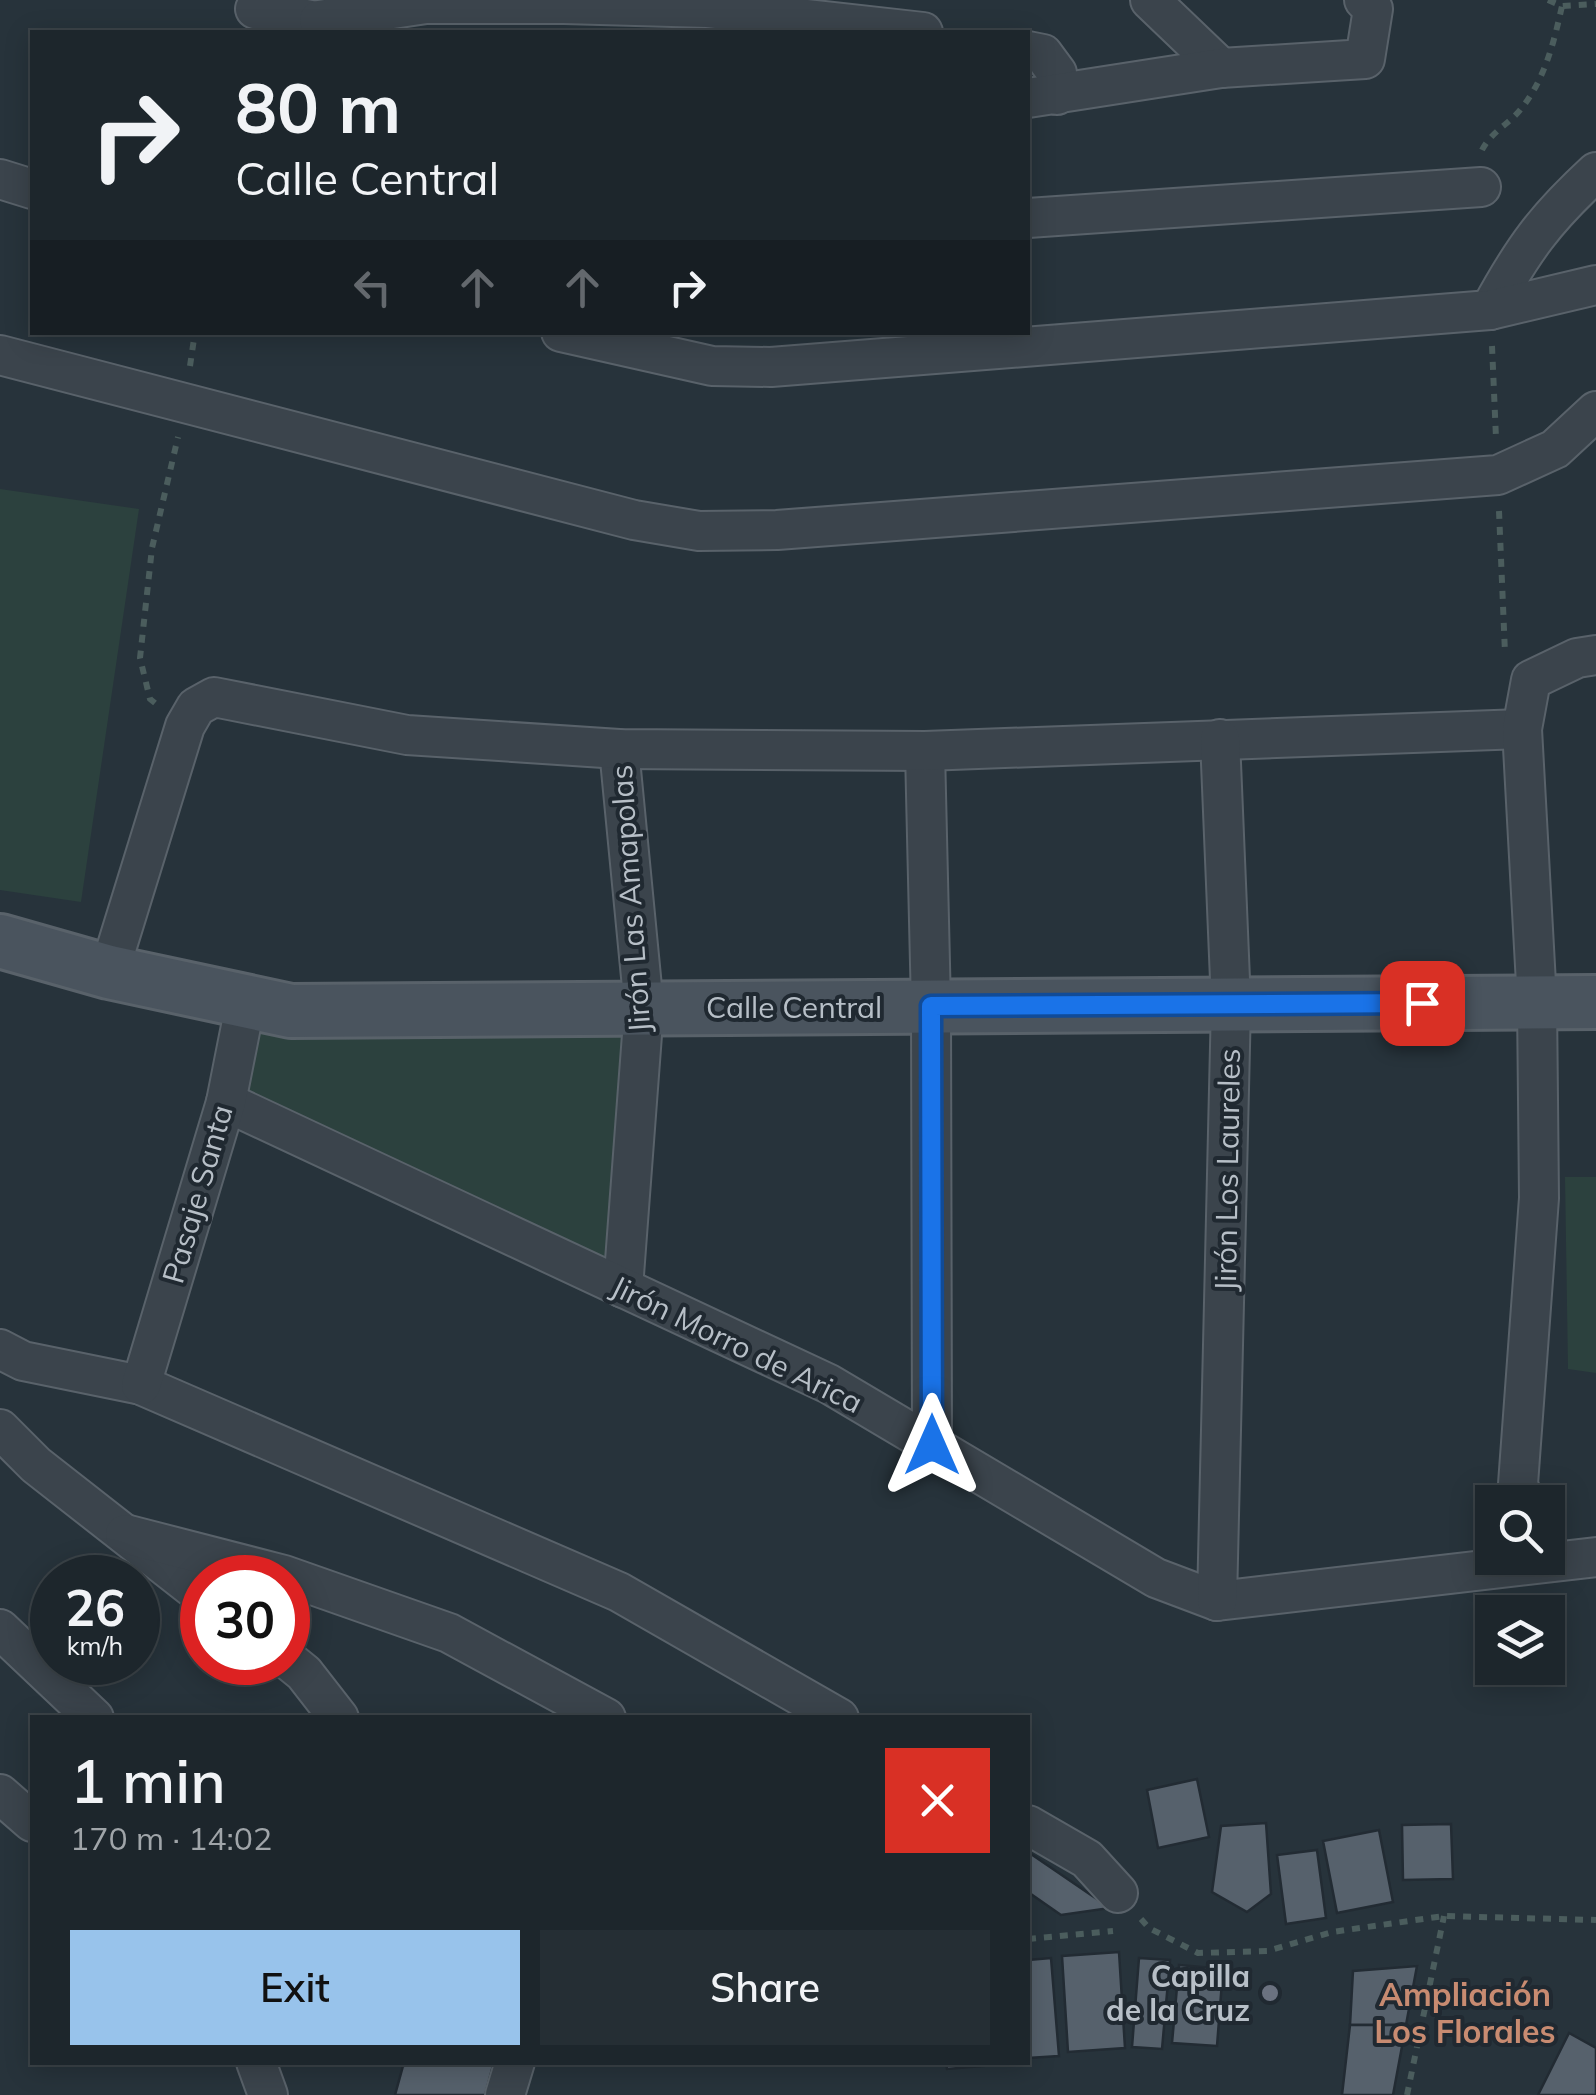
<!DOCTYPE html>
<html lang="en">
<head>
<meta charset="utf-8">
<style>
	body { margin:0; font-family:Mulish,sans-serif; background:#252e34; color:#f1f3f6; height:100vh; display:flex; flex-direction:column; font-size:38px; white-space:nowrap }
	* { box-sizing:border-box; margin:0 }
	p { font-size:32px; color:#a0a5a9 }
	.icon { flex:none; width:55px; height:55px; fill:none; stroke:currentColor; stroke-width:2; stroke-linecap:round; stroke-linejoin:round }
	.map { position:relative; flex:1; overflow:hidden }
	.details { position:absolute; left:30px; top:1715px; width:1000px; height:350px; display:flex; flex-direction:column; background:#1d262c; border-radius:0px; box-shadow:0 5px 25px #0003,0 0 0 2px #3b4348 }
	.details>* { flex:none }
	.guide { position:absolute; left:30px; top:30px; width:1000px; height:305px; border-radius:0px; box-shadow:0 5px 25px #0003,0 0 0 2px #3b4348; background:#1d262c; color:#f1f3f6; overflow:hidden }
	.fabs { position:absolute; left:1475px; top:1485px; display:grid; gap:20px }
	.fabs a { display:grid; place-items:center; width:90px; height:90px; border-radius:0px; background:#1d262c; box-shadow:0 5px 25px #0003,0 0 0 2px #3b4348; font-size:50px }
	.speed { position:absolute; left:30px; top:1555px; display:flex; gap:20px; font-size:50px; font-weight:700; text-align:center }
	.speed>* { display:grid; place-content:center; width:130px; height:130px; border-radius:50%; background:#1d262c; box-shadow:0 5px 25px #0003,0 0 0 2px #3b4348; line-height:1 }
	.speed small { font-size:25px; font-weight:400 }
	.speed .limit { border:15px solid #d22; background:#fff; color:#111 }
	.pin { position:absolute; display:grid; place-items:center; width:85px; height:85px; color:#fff; margin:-42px; border-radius:20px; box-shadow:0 5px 15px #0006 }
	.me { position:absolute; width:110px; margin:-55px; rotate:0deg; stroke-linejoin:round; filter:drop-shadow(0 0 8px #0008) }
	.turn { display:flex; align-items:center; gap:35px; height:210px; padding:0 40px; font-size:45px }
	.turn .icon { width:130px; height:130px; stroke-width:2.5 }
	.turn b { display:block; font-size:70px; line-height:85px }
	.lanes { display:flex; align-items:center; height:95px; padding:0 40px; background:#0003; justify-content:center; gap:50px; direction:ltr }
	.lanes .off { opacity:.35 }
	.round { display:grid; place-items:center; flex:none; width:105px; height:105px; border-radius:0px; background:#252e34 }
	.summary { display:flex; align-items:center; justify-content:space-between; height:170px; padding:0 40px }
	h1 { font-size:60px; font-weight:600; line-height:75px }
	.button { display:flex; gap:20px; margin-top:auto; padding:20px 40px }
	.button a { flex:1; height:115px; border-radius:0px; background:#98c3eb; color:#111; font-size:40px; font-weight:600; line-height:115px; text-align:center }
	.button a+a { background:#252e34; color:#f1f3f6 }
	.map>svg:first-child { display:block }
</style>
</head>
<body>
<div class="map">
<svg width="1596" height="2095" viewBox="0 0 1596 2095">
	<rect width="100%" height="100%" fill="#27333b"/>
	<!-- green -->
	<g fill="#2c413e">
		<polygon points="0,489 139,509 81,902 0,890"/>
		<polygon points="260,1021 623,1026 611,1267 240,1094"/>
		<polygon points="1565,1177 1596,1177 1596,1373 1568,1369"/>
	</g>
	<!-- building -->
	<g fill="#56616c" stroke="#222b33" stroke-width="2.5">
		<polygon points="1197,1779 1209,1837 1158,1848 1147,1790"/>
		<polygon points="1266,1823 1271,1894 1247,1912 1212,1892 1221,1826"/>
		<polygon points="1451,1824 1453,1879 1403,1880 1402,1825"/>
		<polygon points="1379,1830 1393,1902 1337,1913 1323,1841"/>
		<polygon points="1317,1850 1326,1918 1286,1924 1277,1855"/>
		<polygon points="1028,1852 1110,1908 1061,1915 1028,1892"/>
		<polygon points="1119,1952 1125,2048 1068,2052 1062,1956"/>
		<polygon points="1051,1958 1059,2056 1028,2058 1028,1960"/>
		<polygon points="1139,1958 1170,1960 1162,2049 1132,2047"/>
		<polygon points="1179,1965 1223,1969 1217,2046 1172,2043"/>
		<polygon points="1417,1966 1406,2025 1350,2025 1353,1971"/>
		<polygon points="1350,2025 1406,2025 1393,2095 1342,2095"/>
		<polygon points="1569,2033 1596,2048 1596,2095 1538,2095"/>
		<polygon points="432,2062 494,2062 485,2095 395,2095 403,2066"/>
		<polygon points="946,2062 995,2062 996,2065 947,2069"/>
	</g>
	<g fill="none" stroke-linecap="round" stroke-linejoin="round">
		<defs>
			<g id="street">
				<polyline points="1150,0 1221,68"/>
				<polyline points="255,9 341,26"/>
				<polyline points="319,20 426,4 564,4 708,8 923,32"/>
				<polyline points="1028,51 1043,54 1057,73 1057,95"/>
				<polyline points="1028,98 1221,68 1365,59 1373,9 1364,0"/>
				<polyline points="0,179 32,189"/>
				<polyline points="1028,218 1481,187"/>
				<path d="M 1490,310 C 1523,249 1545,219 1596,172"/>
				<polyline points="561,332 712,366 771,367 1490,310 1596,285"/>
				<polyline points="0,355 634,520 699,531 777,530 1498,475 1555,449 1596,411"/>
				<polyline points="619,749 644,1008 623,1288"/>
				<polyline points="925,751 931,1006 932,1445"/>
				<polyline points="109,972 185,726 196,707 214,697 407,735 619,749 925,751 1522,729"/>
				<polyline points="226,1102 829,1384 1156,1578 1217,1601 1596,1557"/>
				<polyline points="0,1349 23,1361 141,1385 619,1592 839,1718"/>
				<polyline points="141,1385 226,1102 246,1001"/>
				<polyline points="0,1429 36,1465 202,1595"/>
				<polyline points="1524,1502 1518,1484 1539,1198 1537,1002 1522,729 1531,680 1577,658 1596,655"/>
				<polyline points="125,1534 284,1575 449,1633 606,1718"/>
				<polyline points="1217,1601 1231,1004 1220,739"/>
				<polyline points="0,1629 94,1718"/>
				<polyline points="288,1660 304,1673 339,1718"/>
				<polyline points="0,1794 32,1822"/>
				<polyline points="1028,1825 1087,1859 1118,1893"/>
				<polyline points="256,2062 268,2095"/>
				<polyline points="505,2095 515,2062"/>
			</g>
			<polyline id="secondary" points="0,941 109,972 291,1011 1596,1002"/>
		</defs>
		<!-- street casing -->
		<use href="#street" stroke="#59626a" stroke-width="42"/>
		<!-- secondary casing -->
		<use href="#secondary" stroke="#59626a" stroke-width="58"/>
		<!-- path -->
		<g stroke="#4b5d5d" stroke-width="6" stroke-dasharray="8 8" stroke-linecap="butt">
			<polyline points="1548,0 1562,6 1596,4"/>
			<path d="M 1482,150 C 1491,132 1509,124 1521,109 C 1545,79 1554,42 1562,6"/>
			<polyline points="1492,346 1496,438"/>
			<polyline points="190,366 195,332"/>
			<polyline points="1499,511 1505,653"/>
			<polyline points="155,703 150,699 140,658 152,548 178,437"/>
			<polyline points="1141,1919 1149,1928 1198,1953 1267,1951 1332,1932 1444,1916 1596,1920"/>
			<polyline points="1028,1939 1113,1931"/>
			<polyline points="1407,2095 1444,1916"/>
		</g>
		<!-- street -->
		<use href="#street" stroke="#3b444c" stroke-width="38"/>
		<!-- secondary -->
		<use href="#secondary" stroke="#4a545e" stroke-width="52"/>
	</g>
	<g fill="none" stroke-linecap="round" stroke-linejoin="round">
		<defs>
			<polyline id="route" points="932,1445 931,1006 1422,1003"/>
		</defs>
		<!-- route casing -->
		<use href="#route" stroke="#114b97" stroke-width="25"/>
		<!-- route -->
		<use href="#route" stroke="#1a73e8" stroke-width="18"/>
	</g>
	<!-- markers -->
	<circle fill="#6b7280" stroke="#202931" stroke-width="4" cx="1270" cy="1993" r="10"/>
	<g text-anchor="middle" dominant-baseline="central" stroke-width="8" stroke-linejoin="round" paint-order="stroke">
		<!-- street labels -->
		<g font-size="30" fill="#b7bfc7" stroke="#202931">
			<text transform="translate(630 899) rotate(-94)">Jirón Las Amapolas</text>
			<text x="794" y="1007">Calle Central</text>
			<text transform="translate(1227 1170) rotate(-89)">Jirón Los Laureles</text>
			<text transform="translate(197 1194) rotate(-74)">Pasaje Santa</text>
			<text transform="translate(737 1344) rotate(26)">Jirón Morro de Arica</text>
		</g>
		<!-- poi labels -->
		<g font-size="30" font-weight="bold" fill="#b7bfc7" stroke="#202931" text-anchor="end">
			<text x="1250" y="1976">Capilla<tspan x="1250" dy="34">de la Cruz</tspan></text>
		</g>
		<!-- neighbourhood labels -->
		<g font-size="32" font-weight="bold" fill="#c88b71" stroke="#202931">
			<text x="1465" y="1994">Ampliación<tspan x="1465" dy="37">Los Florales</tspan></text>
		</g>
	</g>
</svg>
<div class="fabs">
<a><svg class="icon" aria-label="search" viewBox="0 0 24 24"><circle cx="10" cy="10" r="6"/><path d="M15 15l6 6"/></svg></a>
<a><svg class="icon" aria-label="layers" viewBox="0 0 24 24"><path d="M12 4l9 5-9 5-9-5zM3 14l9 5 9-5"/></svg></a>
</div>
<div class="speed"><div>26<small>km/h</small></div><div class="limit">30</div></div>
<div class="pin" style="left:1422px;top:1003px;background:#d93025"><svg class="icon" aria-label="arrive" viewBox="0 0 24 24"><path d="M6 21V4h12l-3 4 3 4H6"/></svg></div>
<svg class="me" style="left:932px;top:1445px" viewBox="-20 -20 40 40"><path d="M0-17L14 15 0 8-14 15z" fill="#1a73e8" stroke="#fff" stroke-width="4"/></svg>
<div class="guide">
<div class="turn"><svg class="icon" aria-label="right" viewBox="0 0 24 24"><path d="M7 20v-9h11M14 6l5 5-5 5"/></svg><div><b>80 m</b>Calle Central</div></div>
<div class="lanes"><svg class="icon off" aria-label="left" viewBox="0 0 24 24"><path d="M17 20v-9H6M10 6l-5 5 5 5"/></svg><svg class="icon off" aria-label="ahead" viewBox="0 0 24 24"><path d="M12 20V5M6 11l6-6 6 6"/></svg><svg class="icon off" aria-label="ahead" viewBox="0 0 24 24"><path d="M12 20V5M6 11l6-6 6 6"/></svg><svg class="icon" aria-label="right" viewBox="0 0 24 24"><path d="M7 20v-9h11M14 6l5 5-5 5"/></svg></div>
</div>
<section class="details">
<div class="summary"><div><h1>1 min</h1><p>170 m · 14:02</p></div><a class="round" style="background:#d93025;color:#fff"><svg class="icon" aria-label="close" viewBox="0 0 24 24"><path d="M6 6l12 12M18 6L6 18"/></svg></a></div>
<div class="button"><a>Exit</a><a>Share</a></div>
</section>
</div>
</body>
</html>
